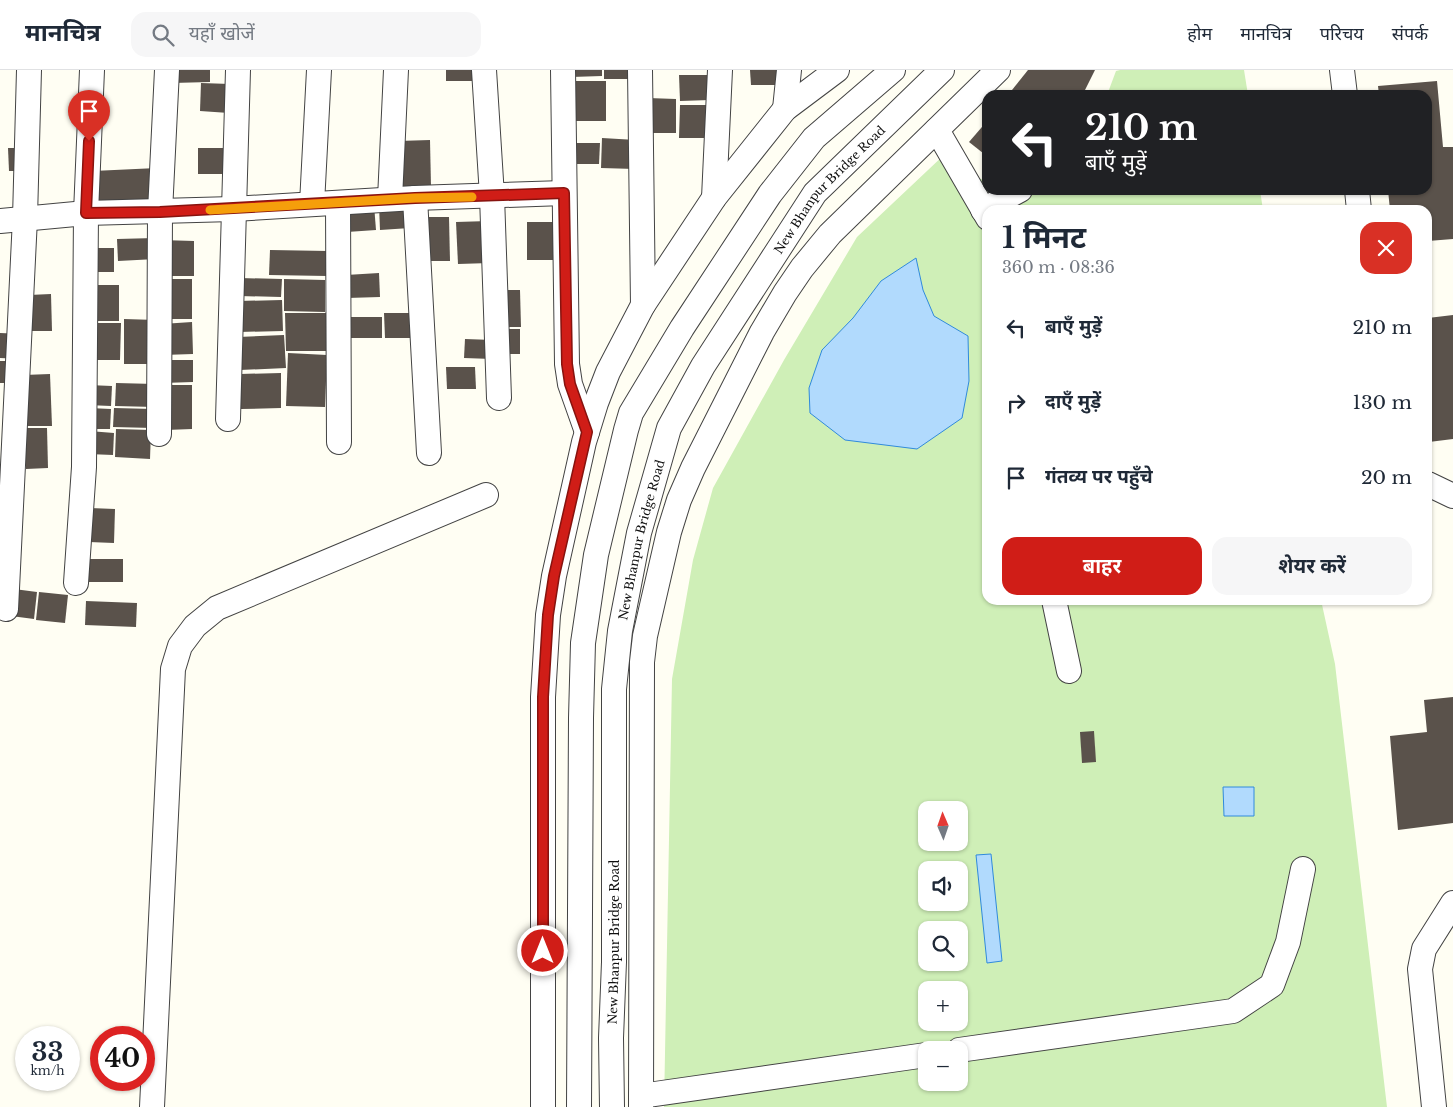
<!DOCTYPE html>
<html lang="hi">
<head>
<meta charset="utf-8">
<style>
	body { margin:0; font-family:"Libre Baskerville","Noto Sans Devanagari",serif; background:#f6f6f7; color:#1f2937; height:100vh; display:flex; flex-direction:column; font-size:19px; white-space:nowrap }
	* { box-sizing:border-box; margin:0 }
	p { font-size:16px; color:#747a83 }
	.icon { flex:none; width:28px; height:28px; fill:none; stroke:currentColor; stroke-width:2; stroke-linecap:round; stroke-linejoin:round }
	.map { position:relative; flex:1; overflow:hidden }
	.side { position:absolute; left:982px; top:135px; width:450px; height:400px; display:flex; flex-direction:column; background:#fff; border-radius:15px; box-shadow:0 1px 4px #0004 }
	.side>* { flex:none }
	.top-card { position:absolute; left:982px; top:20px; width:450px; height:105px; border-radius:15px; box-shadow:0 1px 4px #0004; background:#202124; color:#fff; overflow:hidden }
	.needle { width:32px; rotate:358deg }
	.controls { position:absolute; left:918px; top:731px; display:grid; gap:10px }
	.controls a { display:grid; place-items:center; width:50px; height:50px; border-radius:10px; background:#fff; box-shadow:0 1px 4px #0004; font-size:25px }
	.speed { position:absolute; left:15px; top:956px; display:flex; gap:10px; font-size:25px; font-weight:700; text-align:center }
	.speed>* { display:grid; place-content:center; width:65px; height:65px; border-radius:50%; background:#fff; box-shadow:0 1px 4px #0004; line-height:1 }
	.speed small { font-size:12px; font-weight:400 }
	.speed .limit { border:8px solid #d22; background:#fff; color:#111 }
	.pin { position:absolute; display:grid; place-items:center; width:42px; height:42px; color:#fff; margin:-51px -21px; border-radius:50% 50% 50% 0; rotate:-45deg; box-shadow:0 0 5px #0007 }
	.pin .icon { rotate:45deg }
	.me { position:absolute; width:55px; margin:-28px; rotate:0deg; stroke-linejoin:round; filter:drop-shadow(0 0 4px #0008) }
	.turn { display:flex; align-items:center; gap:18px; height:105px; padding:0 20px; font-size:22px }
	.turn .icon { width:65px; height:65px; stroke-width:2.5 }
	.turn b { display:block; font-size:35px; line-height:42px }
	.round { display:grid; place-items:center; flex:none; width:52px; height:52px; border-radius:15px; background:#f6f6f7 }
	.overview { display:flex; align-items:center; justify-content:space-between; height:85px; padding:0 20px }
	h1 { font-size:30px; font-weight:700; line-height:38px }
	.button { display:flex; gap:10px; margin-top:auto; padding:10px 20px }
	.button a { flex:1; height:58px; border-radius:15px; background:#d01d17; color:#fff; font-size:20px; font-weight:700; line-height:58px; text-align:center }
	.button a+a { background:#f6f6f7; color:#1f2937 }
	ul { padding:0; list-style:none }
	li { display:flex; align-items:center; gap:15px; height:75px; padding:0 20px }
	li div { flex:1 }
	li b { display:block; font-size:19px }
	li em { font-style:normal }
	header { display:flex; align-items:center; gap:30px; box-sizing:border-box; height:70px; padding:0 25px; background:#fff; border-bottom:1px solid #e0e1e3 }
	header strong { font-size:24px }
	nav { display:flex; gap:28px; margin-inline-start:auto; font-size:18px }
	.search { width:350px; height:45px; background:#f6f6f7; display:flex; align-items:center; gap:12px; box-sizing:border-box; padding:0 18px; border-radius:15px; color:#747a83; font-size:19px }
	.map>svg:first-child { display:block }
</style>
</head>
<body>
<header>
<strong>मानचित्र</strong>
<div class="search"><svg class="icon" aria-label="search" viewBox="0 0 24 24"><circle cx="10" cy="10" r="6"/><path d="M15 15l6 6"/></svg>यहाँ खोजें</div>
<nav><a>होम</a><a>मानचित्र</a><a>परिचय</a><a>संपर्क</a></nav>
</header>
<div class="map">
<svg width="1453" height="1037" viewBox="0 0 1453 1037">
	<rect width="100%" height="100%" fill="#fffef3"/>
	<!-- green -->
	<g fill="#cfefb7" fill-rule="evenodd">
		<polygon points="1120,0 1244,0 1248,25 1107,25 1116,1"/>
		<path d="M 945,84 L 964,106 L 987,110 L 988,120 L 1260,120 L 1263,140 L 988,140 L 988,530 L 1321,530 L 1335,594 L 1387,1037 L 664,1037 L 672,609 L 693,490 L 713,418 L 784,290 L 857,167 ZM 926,740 L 959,740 L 959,772 L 926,772 ZM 926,800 L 959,800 L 959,832 L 926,832 ZM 926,860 L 959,860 L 959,892 L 926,892 ZM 926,920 L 959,920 L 959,952 L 926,952 ZM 926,980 L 959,980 L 959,1012 L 926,1012 Z"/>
	</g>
	<!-- water -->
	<g fill="#b1dafd" stroke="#308adc">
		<polygon points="916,188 923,220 934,246 968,266 969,311 962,348 917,379 845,370 810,343 809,318 822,280 853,248 881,211"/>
		<polygon points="1223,717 1254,717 1254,746 1224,746"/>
		<polygon points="991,784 1002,891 987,893 976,785"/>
	</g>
	<!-- building -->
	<g fill="#5a524b">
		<polygon points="172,0 210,0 210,12 172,13"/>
		<rect x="446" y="0" width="33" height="11"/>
		<polygon points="571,0 602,0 602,6 571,7"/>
		<polygon points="604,0 630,0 631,9 604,9"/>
		<polygon points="750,0 782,0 782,15 751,15"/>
		<polygon points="1028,0 1095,0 1085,20 1076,25 1008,25"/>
		<polygon points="679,5 709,5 710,30 680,31"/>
		<rect x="573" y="11" width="33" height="40"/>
		<polygon points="1437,11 1443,77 1453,77 1453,169 1428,171 1428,140 1390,140 1388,120 1428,120 1428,25 1379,25 1378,16"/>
		<polygon points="201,13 230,14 229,43 200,41"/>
		<polygon points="648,28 676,29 676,63 648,63"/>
		<polygon points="680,35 709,35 709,68 679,68"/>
		<polygon points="988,50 988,87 969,72"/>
		<polygon points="602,68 636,70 635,99 601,98"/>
		<polygon points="430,70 431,117 400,118 398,71"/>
		<polygon points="571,73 600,73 599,94 570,94"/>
		<polygon points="8,78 23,78 23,101 9,101"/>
		<rect x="198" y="78" width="32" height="26"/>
		<polygon points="157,98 158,130 94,132 93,101"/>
		<polygon points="409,133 410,158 380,160 379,135"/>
		<polygon points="374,135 376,160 347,162 345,137"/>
		<polygon points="424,147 449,147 450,191 424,191"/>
		<polygon points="489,151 490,193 458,194 456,152"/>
		<rect x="527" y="152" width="28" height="38"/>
		<polygon points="155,168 156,189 118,191 117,169"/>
		<polygon points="161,170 194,171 194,206 161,206"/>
		<rect x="90" y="178" width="24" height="24"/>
		<polygon points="270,180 328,181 327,206 269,205"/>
		<polygon points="379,203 380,227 347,228 346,205"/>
		<polygon points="240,208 282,209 281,227 240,226"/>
		<rect x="162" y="209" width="30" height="40"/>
		<polygon points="284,209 325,210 325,242 284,241"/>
		<rect x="94" y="215" width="25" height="36"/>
		<polygon points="499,220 520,220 521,257 501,257"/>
		<polygon points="51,224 52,261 30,261 29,225"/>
		<polygon points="282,230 283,261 239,262 239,231"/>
		<polygon points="285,243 328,243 329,281 286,281"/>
		<polygon points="384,243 413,243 413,268 385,268"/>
		<polygon points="1453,245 1453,369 1429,372 1428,360 1428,248"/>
		<polygon points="349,247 382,247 382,268 350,268"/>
		<polygon points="124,249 156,250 156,294 124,294"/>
		<polygon points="192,252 193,284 163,285 162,254"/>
		<polygon points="94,253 121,253 120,290 93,290"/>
		<rect x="500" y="259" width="20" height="25"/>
		<polygon points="0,263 24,264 22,289 0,288"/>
		<polygon points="284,265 286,298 240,300 238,267"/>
		<polygon points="465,269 493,270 492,289 464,288"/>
		<polygon points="288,283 327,285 325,337 286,336"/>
		<polygon points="163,290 193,290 193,312 163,313"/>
		<rect x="0" y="291" width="19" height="22"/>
		<polygon points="446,297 475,297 476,319 447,319"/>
		<polygon points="281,303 281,338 241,339 240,304"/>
		<polygon points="50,304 52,356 24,356 24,305"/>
		<polygon points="116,313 155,314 155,337 115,336"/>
		<polygon points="88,315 112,316 111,336 87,335"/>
		<polygon points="165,315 192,315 192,359 166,360"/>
		<polygon points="89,338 111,339 110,359 88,359"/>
		<polygon points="114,338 153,339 153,358 113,357"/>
		<polygon points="25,358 47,358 48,398 26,399"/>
		<polygon points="116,359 151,360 150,389 115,387"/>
		<polygon points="89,361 114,363 113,385 88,384"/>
		<polygon points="90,438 115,439 114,473 89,472"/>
		<rect x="86" y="489" width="37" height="23"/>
		<polygon points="14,519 37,522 34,549 11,546"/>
		<polygon points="39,522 68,525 65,553 36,550"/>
		<polygon points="86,531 137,533 136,557 85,555"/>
		<polygon points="1453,627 1453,753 1398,760 1390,666 1427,662 1424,630"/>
		<polygon points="1094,661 1096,692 1082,693 1080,662"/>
	</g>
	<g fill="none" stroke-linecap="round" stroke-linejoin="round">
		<defs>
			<g id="minor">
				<polyline points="484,0 492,126 499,328"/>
				<polyline points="563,0 567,294 570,314 587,362"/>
				<polyline points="640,0 643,235"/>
				<polyline points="1342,0 1345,25"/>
				<polyline points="785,39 789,0"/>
				<polyline points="937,60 988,148"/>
				<polyline points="1357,120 1359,140"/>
				<polyline points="415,128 429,383"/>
				<polyline points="714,128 720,0"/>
				<polyline points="390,129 396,0"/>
				<polyline points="338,133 339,372"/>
				<polyline points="312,134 319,0"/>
				<polyline points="983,140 1020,120"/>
				<polyline points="0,151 86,143 233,139 415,128 564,123"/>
				<polyline points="228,349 238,0"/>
				<polyline points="159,364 160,142 167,0"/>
				<polyline points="1428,414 1453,426"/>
				<polyline points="76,513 84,397 86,143 92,0"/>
				<polyline points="1054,530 1069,601"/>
				<polyline points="6,539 25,148 29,0"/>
				<polyline points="959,980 1233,941 1272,915 1288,872 1303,799"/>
				<polyline points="641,1026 926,985"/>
				<polyline points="152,1037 173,599 180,576 195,556 217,538 486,425"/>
				<polyline points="543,1037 543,627 548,545 554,506 584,372 596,333 608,302 643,235 714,128 785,39 837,0"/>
				<polyline points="579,1037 581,648 583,573 596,485 626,360 631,343 682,258 770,124 814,68 893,0"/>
				<path id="s1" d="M 612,1037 L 611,968 L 614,892 L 614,619 L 620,561 L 639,463 L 669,358 L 703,296 L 815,123 L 942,0"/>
				<polyline points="641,1037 642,592 645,566 669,462 679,430 693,398 762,262 785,223 802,198 830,164 998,0"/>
				<polyline points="1434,1037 1420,899 1424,879 1453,833"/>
			</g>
		</defs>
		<!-- minor casing -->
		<use href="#minor" stroke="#434343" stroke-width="26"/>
		<!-- minor -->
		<use href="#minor" stroke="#fff" stroke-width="24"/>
	</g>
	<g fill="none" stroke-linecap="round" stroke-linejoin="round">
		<defs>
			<polyline id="route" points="89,71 86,143 160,142 415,128 564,123 567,294 570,314 587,362 554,506 548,545 543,627 543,881"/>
		</defs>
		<!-- route casing -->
		<use href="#route" stroke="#87130f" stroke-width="12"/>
		<!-- route -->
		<use href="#route" stroke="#d01d17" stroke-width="9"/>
		<!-- slow -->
		<polyline stroke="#f59e0b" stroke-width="9" points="210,140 415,128 472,127"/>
	</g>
	<g text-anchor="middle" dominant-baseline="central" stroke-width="5" stroke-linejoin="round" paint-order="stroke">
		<!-- street labels -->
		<g font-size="12" fill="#101010" stroke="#fff">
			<text stroke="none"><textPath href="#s1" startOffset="974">New Bhanpur Bridge Road</textPath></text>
			<text stroke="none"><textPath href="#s1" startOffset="570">New Bhanpur Bridge Road</textPath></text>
			<text stroke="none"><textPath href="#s1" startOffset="165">New Bhanpur Bridge Road</textPath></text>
		</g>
	</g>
</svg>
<div class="controls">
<a><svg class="needle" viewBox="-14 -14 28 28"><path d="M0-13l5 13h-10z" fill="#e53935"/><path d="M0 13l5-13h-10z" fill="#747a83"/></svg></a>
<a><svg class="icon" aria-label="sound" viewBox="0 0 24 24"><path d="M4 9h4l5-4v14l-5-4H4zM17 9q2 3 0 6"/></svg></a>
<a><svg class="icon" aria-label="search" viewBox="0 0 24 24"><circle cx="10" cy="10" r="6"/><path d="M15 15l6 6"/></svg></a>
<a>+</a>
<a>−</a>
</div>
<div class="speed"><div>33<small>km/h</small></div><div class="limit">40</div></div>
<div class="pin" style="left:89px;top:71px;background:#d93025"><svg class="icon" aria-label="arrive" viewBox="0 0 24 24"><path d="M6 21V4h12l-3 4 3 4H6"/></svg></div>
<svg class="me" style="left:543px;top:881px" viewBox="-20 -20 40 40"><circle r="17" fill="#d01d17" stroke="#fff" stroke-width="3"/><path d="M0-11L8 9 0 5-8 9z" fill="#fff"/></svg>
<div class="top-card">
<div class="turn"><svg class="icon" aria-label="left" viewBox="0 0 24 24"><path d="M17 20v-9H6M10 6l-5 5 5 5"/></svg><div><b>210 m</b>बाएँ मुड़ें</div></div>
</div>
<section class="side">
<div class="overview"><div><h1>1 मिनट</h1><p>360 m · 08:36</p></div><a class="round" style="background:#d93025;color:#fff"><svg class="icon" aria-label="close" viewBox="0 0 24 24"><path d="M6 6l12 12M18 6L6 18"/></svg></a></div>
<ul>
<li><svg class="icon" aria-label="left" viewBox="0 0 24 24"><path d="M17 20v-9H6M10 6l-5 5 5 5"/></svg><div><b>बाएँ मुड़ें</b></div><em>210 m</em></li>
<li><svg class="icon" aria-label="right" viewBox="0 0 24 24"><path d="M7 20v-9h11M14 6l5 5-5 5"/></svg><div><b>दाएँ मुड़ें</b></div><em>130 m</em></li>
<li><svg class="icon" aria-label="arrive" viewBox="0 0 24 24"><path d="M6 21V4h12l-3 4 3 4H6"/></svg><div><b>गंतव्य पर पहुँचे</b></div><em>20 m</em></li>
</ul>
<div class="button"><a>बाहर</a><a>शेयर करें</a></div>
</section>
</div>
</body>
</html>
